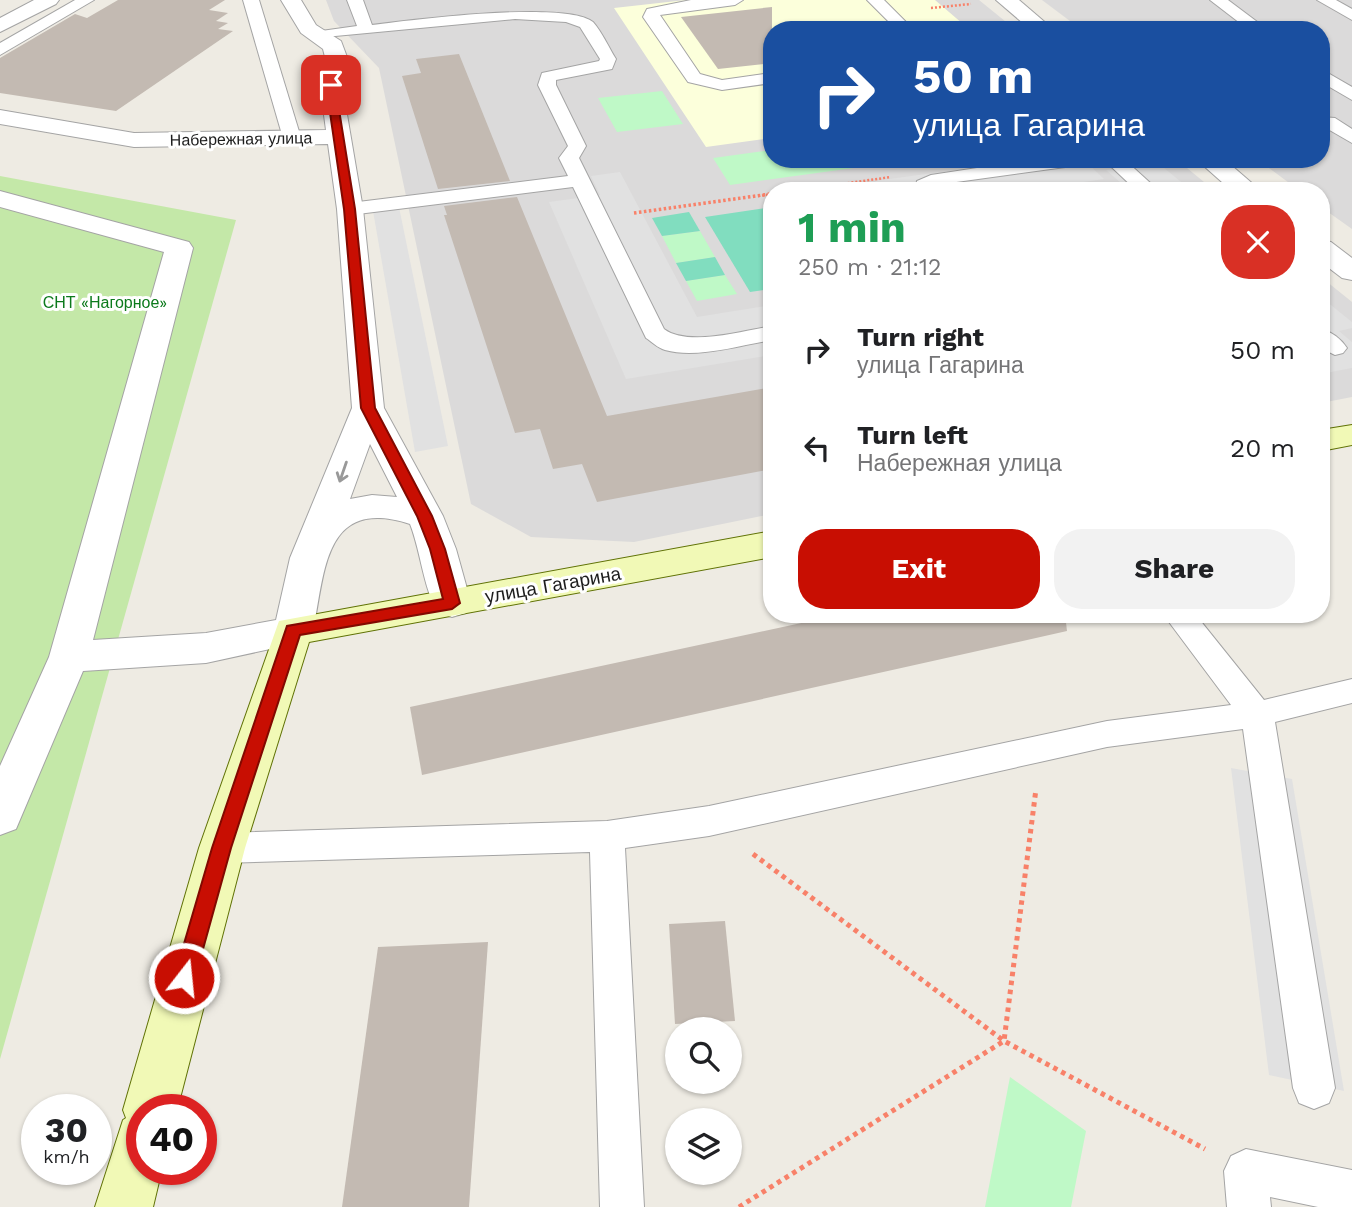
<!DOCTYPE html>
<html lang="en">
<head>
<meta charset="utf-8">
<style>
	body { margin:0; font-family:"Work Sans",sans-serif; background:#f2f2f2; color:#202124; height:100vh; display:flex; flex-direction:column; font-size:26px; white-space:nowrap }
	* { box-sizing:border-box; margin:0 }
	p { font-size:23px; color:#757577 }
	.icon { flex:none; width:38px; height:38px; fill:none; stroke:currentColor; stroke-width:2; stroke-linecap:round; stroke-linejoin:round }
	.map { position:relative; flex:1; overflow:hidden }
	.drawer { position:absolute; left:763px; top:182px; width:567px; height:441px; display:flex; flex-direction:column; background:#fff; border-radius:28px; box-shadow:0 2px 5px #0004 }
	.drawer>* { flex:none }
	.hud { position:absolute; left:763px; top:21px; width:567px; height:147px; border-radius:28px; box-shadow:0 2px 5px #0004; background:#1a4fa0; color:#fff; overflow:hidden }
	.tools { position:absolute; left:665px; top:1017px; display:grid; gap:14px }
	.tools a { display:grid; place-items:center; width:77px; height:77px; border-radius:50%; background:#fff; box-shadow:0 2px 5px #0004; font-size:35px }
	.speed { position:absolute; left:21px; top:1094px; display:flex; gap:14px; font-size:35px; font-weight:700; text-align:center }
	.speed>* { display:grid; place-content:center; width:91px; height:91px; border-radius:50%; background:#fff; box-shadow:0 2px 5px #0004; line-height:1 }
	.speed small { font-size:18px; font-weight:400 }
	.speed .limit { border:10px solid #d22; background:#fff; color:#111 }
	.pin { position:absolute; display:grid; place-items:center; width:60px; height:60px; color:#fff; margin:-30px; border-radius:14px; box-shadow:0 4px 10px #0006 }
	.me { position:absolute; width:77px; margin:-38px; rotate:16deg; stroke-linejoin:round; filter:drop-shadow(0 0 5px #0008) }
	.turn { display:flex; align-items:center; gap:24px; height:147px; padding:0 35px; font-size:32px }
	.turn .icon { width:91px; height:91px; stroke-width:2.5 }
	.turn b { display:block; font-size:49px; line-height:60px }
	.round { display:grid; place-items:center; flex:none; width:74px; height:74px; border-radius:28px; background:#f2f2f2 }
	.summary { display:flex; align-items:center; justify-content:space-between; height:119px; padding:0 35px }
	h1 { font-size:42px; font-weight:700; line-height:52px; color:#1e9e55 }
	.button { display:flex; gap:14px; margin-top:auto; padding:14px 35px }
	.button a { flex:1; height:80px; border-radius:28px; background:#c80e02; color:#fff; font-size:28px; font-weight:700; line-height:80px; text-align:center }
	.button a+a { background:#f2f2f2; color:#202124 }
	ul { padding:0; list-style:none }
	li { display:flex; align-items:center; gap:21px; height:98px; padding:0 35px }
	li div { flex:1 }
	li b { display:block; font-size:26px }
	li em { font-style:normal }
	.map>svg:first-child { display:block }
</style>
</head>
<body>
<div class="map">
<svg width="1352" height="1207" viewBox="0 0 1352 1207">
	<rect width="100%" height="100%" fill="#eeebe3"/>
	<!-- residential -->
	<g fill="#dbdada">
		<polygon points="326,0 979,0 1016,30 772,30 772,159 1176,159 1215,191 772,191 772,514 634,542 531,537 471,504 379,68 334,21"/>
		<polygon points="1042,0 1352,0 1352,229 1321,207 1321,191 1300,191 1257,159 1321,159 1321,30 1082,30"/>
		<polygon points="1321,277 1352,302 1352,397 1321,403"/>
	</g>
	<!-- education -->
	<polygon fill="#fcffdb" points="686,0 935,0 970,30 772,30 772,138 706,147 614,8"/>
	<!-- grass -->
	<polygon fill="#c4e8a8" points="0,176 236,220 0,1059"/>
	<!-- park -->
	<g fill="#bff9c7">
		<polygon points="662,91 683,124 617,132 598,98"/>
		<polygon points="772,150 772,159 912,160 730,185 713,158"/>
		<polygon points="700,231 715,257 676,263 662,236"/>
		<polygon points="725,275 737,294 697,301 686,281"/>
		<polygon points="1010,1077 1086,1131 1071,1207 985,1207"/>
	</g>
	<!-- pitch -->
	<g fill="#81ddbf">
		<polygon points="772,207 772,289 750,292 705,217"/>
		<polygon points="689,212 700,231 662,236 652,218"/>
		<polygon points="715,257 725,275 686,281 676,263"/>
	</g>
	<!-- parking -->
	<g fill="#e1e1e1">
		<polygon points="996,159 1083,159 1104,179 1023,191 884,191 875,181 999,164"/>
		<polygon points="1157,162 1192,191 1130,191 1106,170"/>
		<polygon points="620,172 697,317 772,305 772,355 626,379 549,202 600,195 591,176"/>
		<polygon points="399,207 448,446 415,452 373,211"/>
		<polygon points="1321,297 1352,322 1352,328 1339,331 1352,342 1352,368 1321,374"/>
		<polygon points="1231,768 1292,779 1344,1091 1269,1075"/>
	</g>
	<!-- building -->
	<g fill="#c3bab2">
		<polygon points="118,0 225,0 209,10 228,13 216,21 228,23 218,29 233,31 116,111 0,93 0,58 75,14 87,18"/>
		<polygon points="772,7 772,63 718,69 681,17"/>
		<polygon points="459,54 510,181 438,189 402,76 421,73 416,59"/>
		<polygon points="517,197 607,416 772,387 772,469 597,502 582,464 553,469 540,429 515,433 444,215 447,215 444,206"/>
		<polygon points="843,614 1065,614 1067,631 422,775 410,707"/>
		<polygon points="725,921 735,1021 675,1024 669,924"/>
		<polygon points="488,942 469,1207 342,1207 378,947"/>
	</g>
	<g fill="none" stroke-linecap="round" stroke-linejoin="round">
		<defs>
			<g id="lane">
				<polygon points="75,0 94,0 0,55 0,43"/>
				<polygon points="243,0 259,0 301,138 299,142 285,142 283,138"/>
				<path d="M 347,0 L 363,0 L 372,25 C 412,20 566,0 593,22 C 602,32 609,48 616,59 L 612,69 L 556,80 L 556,85 L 586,146 L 579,158 L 664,329 C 688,347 742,331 772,326 L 772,340 C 740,345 697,359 665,350 C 658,348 652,342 646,338 L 573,187 L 350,215 L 343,213 L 340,209 L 343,205 L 350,203 L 568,176 L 559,158 L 568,146 L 538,85 L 542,73 L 599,61 L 600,59 L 580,27 L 566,22 L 515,19 L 314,38 L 312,35 L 314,32 L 357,26 Z"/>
				<polygon points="691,0 743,0 735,5 660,15 700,74 722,80 772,73 772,83 722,90 688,82 643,17 647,9"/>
				<polygon points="867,0 884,0 914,30 897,30"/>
				<polygon points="1210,0 1228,0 1268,30 1249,30"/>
				<polygon points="1317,0 1336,0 1352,9 1352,20"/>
				<polygon points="1321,69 1352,87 1352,100 1321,82"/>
				<polygon points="1321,117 1335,118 1352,129 1352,143 1326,128 1321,128"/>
				<polygon points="1037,159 1089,159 1080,165 942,184 934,188 935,191 915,191 917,181 931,175"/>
				<polygon points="1103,159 1124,159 1159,191 1137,191"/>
				<path d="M 1321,329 C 1332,332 1341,339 1347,348 L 1343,353 L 1335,355 L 1321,348 Z"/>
				<polygon points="1163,614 1195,614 1264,700 1352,679 1352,703 1275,722 1335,1088 1329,1103 1314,1109 1299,1103 1293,1088 1243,729 1107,747 709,836 625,848 644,1207 600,1207 590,852 222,863 209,859 204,848 209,837 222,833 607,821 709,806 1107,721 1231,705"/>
				<polygon points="1246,1149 1352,1170 1352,1207 1318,1207 1270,1197 1271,1207 1227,1207 1224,1171 1231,1156"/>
			</g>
			<g id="street">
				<polygon points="34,0 59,0 56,4 0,32 0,18"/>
				<path d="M 281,0 L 301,0 L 316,25 L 341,41 L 347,57 L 342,85 L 363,209 L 384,408 L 443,516 L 456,549 L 471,603 L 466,613 L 452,617 L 438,613 C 423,587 421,552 410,524 C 324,496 325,571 313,631 L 307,641 L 206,663 L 83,671 L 16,829 L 0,835 L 0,766 L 49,657 L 164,252 L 0,207 L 0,191 L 189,242 L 193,248 L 93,640 L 206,633 L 276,620 L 290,558 L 352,408 L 337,209 L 328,144 L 134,147 L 0,124 L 0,110 L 134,133 L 326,130 L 320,85 L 325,57 L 323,49 L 301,33 ZM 370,444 L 397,497 L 372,495 L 350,499 Z"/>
				<polygon points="996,0 1019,0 1054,30 1031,30"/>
				<polygon points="1196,159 1224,159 1261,191 1232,191"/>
				<polygon points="1321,240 1331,242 1352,258 1352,280 1342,278 1321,262"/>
			</g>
			<g id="secondary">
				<polygon points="1352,425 1352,445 1321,451 1321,430"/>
				<polygon points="772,531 772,557 309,642 245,848 177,1110 142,1110 142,1169 162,1169 153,1207 95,1207 123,1120 126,1118 123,1110 199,848 279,621"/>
			</g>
		</defs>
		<!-- lane casing -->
		<use href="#lane" stroke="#a4a4a4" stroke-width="2"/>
		<!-- street casing -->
		<use href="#street" stroke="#a4a4a4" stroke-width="2"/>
		<!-- secondary casing -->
		<use href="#secondary" stroke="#607206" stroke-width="2"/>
		<!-- path-far2 -->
		<g stroke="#f88169" stroke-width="2.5" stroke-dasharray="2 2" stroke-linecap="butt">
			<polyline points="931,8 971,4"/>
			<polyline points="792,191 891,177"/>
			<polyline points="758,196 772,194"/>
		</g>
		<!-- path-far1 -->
		<polyline stroke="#f88169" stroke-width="3.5" stroke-dasharray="2.5 2.5" stroke-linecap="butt" points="634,213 770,194"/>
		<!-- path -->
		<g stroke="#f88169" stroke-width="5" stroke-dasharray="4.5 4.5" stroke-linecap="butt">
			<polyline points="753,854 1004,1041 1205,1149"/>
			<polyline points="739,1207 1004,1041 1036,789"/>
		</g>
		<!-- lane -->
		<use href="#lane" fill="#fff" fill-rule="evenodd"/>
		<!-- street -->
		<use href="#street" fill="#fff" fill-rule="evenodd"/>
		<!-- secondary -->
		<use href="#secondary" fill="#f1f9b6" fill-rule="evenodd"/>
	</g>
	<!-- one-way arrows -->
	<defs><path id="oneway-shaft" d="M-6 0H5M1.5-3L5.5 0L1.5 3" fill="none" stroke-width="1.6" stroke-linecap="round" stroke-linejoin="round" transform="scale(1.75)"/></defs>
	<use stroke="#999" href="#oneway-shaft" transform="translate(343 472) rotate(109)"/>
	<!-- route -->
	<polygon fill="#c80e02" stroke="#820901" stroke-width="2" points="331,83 335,85 355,209 375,408 432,516 445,549 460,603 452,609 300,635 231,848 195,978 192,985 184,988 177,985 174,978 212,848 287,626 443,599 430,549 417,516 361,408 344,209 326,85"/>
	<g text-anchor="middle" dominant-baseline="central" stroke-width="6" stroke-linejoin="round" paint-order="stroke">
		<!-- far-street labels -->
		<g font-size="16" fill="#1d1d1d" stroke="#fff">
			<text transform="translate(241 139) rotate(-1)">Набережная улица</text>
		</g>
		<!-- far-park labels -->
		<g font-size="16" fill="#0c7a1c" stroke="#fff">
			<text x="105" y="302">СНТ «Нагорное»</text>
		</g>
		<!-- street labels -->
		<g font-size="19" fill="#1d1d1d" stroke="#fff">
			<text transform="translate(553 585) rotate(-10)">улица Гагарина</text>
		</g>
	</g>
</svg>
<div class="tools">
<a><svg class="icon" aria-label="search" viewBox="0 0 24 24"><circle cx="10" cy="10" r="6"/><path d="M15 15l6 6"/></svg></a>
<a><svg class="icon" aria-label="layers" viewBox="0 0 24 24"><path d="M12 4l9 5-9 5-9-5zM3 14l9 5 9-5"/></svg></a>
</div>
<div class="speed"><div>30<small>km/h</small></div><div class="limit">40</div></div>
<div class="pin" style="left:331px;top:85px;background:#d93025"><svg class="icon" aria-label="arrive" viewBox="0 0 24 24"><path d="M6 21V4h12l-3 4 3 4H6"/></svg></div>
<svg class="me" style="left:184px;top:978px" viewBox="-20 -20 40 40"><circle r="17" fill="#c80e02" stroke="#fff" stroke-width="3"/><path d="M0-11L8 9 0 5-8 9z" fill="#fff"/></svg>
<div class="hud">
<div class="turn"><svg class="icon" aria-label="right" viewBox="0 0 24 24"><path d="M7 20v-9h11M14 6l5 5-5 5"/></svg><div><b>50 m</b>улица Гагарина</div></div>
</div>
<section class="drawer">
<div class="summary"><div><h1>1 min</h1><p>250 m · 21:12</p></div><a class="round" style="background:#d93025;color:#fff"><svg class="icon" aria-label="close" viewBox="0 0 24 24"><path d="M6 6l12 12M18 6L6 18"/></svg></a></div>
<ul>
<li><svg class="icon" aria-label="right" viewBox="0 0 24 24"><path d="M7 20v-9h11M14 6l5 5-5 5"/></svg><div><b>Turn right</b><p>улица Гагарина</p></div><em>50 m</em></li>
<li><svg class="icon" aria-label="left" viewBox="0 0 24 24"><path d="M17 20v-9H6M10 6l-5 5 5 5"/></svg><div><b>Turn left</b><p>Набережная улица</p></div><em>20 m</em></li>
</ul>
<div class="button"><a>Exit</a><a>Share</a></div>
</section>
</div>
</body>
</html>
